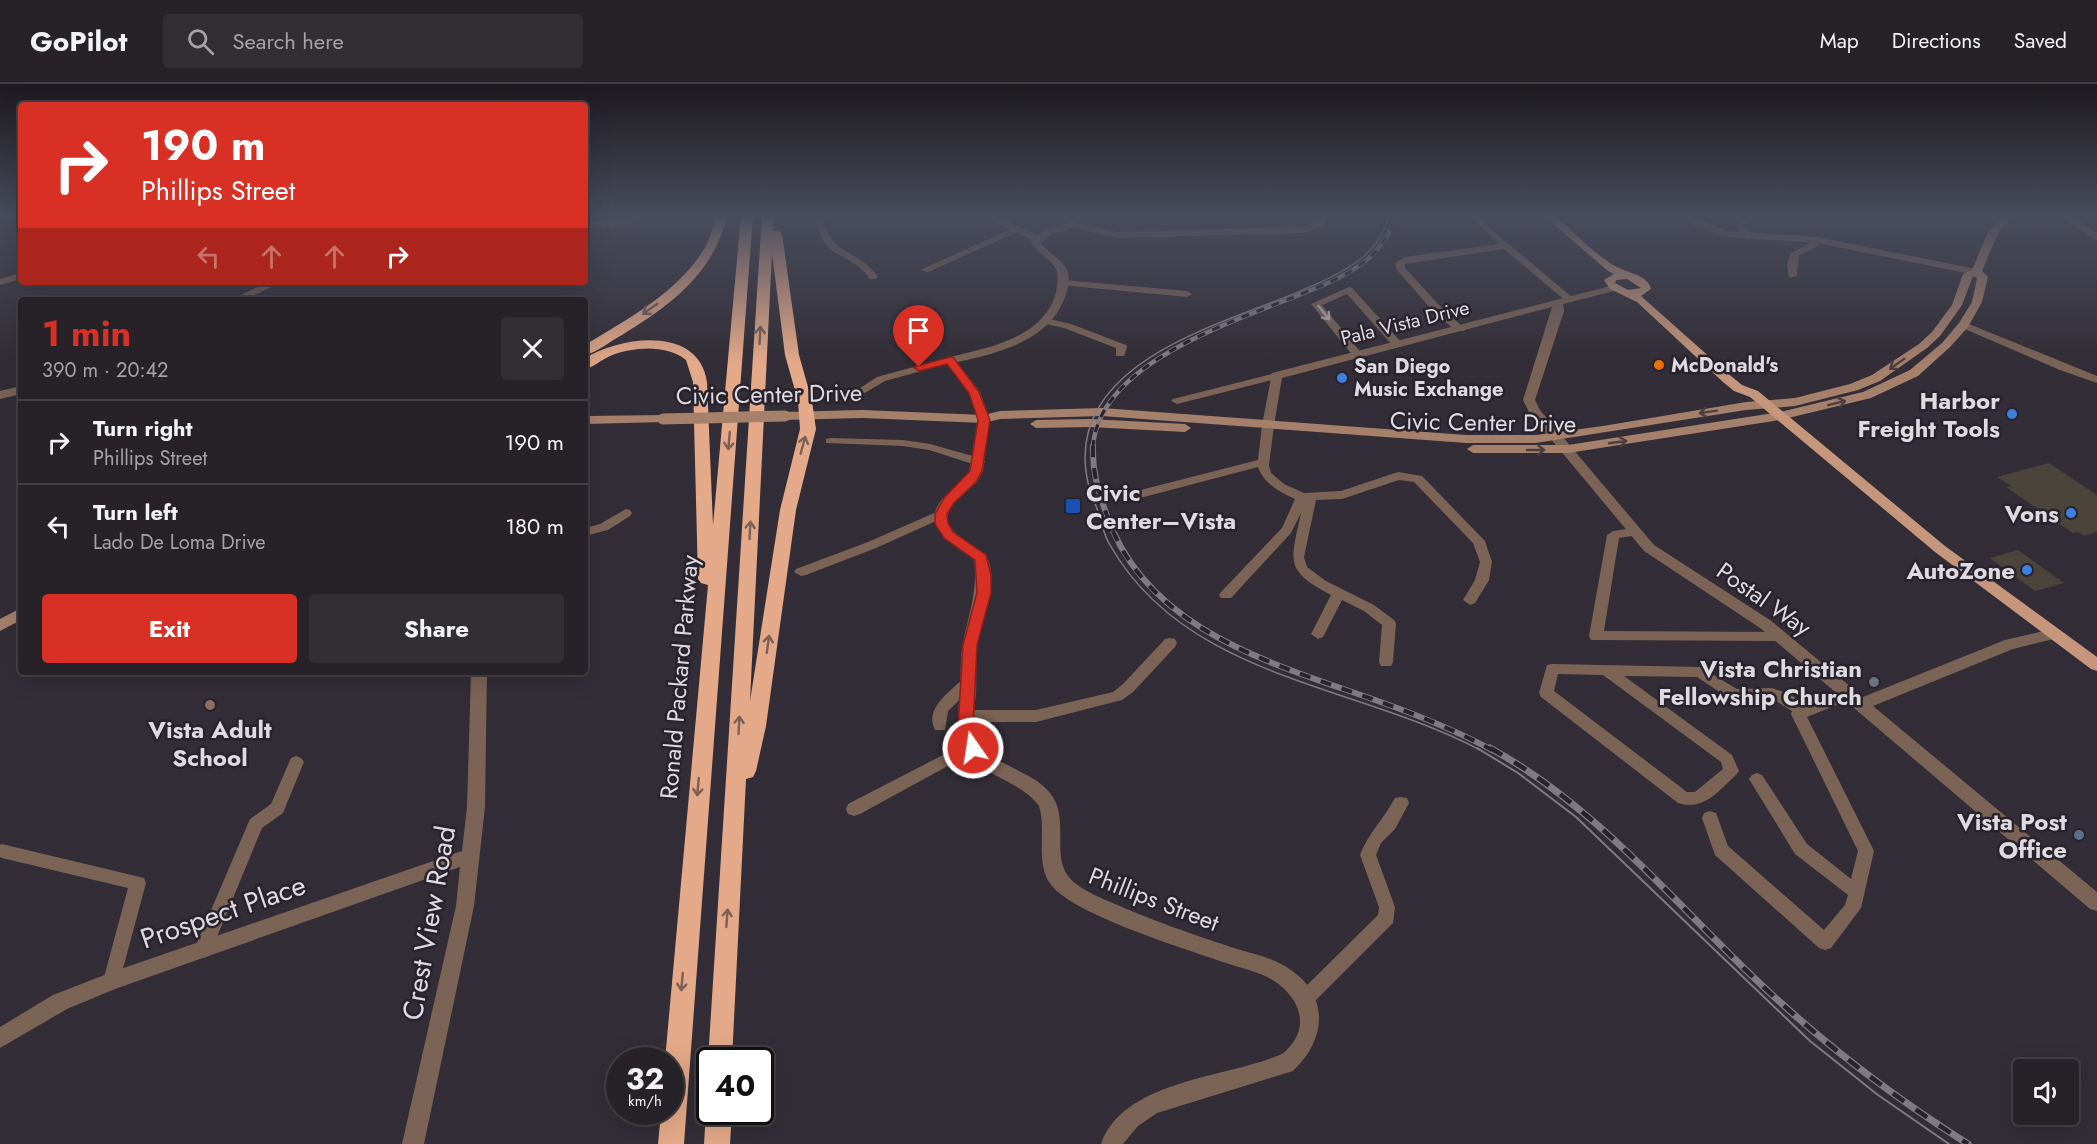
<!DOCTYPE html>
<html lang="en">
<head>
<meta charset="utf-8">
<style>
	body { margin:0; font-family:Jost,sans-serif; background:#322f34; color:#f1f3f6; height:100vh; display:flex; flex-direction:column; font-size:22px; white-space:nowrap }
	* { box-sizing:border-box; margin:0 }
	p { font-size:20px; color:#a4a4a8 }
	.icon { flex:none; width:33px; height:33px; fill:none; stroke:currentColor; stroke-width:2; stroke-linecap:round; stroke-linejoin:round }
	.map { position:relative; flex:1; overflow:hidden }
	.sheet { position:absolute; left:18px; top:213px; width:570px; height:378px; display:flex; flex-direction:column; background:#262228; border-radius:6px; box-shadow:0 6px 24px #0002,0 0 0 2px #423f45 }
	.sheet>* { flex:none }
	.banner { position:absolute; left:18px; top:18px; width:570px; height:183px; border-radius:6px; box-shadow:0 6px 24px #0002,0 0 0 2px #423f45; background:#d93025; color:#fff; overflow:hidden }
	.fabs { position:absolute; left:2013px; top:975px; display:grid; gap:12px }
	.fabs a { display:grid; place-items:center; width:66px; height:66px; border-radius:6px; background:#262228; box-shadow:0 6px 24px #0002,0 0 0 2px #423f45; font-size:30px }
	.speed { position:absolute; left:606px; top:963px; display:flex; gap:12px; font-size:30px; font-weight:700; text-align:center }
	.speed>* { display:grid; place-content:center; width:78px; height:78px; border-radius:50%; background:#262228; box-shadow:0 6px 24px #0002,0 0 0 2px #423f45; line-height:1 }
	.speed small { font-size:15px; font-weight:400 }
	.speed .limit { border:3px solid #111; border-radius:9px; background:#fff; color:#111 }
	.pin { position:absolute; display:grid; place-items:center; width:51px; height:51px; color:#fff; margin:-62px -26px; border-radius:50% 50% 50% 0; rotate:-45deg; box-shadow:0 0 6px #0007 }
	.pin .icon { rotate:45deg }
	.me { position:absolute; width:66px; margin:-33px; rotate:347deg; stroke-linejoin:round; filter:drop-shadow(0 0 4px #0008) }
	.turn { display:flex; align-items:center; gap:21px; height:126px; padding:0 24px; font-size:27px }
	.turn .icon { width:78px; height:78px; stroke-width:2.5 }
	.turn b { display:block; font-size:42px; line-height:51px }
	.lanes { display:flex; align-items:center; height:57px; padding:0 24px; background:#0003; justify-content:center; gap:30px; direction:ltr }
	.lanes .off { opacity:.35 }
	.round { display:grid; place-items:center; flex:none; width:63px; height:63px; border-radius:6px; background:#322f34 }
	.headline { display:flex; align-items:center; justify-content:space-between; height:102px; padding:0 24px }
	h1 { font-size:36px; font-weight:700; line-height:45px; color:#d93025 }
	.cta { display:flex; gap:12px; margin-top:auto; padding:12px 24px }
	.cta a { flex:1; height:69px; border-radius:6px; background:#d93025; color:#fff; font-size:24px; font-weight:700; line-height:69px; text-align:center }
	.cta a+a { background:#322f34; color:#f1f3f6 }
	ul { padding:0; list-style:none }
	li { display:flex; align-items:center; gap:18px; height:84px; padding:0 24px; border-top:2px solid #423f45 }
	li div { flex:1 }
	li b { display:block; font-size:22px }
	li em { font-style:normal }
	header { display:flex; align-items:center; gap:36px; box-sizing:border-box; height:84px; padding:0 30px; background:#262228; border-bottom:2px solid #423f45 }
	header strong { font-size:28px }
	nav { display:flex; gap:33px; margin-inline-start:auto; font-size:21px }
	.search { width:420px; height:54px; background:#322f34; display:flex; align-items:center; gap:15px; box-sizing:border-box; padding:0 21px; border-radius:6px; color:#a4a4a8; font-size:22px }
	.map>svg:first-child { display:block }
</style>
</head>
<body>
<header>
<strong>GoPilot</strong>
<div class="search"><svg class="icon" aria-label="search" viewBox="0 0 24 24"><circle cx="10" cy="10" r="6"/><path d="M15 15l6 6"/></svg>Search here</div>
<nav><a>Map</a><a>Directions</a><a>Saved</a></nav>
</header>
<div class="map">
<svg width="2097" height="1060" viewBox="0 0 2097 1060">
	<rect width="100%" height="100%" fill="#322d36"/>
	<!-- building -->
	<g fill="#4b443b">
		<polygon points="2049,379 2097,411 2097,448 2084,452 2078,448 2073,449 2006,403 2011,402 1997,393"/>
		<polygon points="2018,466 2064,499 2035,507 1990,474"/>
	</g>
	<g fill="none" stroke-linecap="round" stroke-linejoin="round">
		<!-- minor -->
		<g fill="#7b6356" fill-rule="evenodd">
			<path d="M 816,131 L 824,131 C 829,174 857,163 878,193 L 876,195 L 870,195 C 849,165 820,178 816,131 Z"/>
			<polygon points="1067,131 1076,131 1076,143 1070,143"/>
			<polygon points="1470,131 1479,131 1492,146 1573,214 1573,218 1567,218 1504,165 1405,180 1405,184 1440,222 1465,245 1464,247 1456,247 1432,226 1397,186 1395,179 1405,173 1498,160"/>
			<polygon points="1749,131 1762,131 1747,138 1746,142 1752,152 1747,155 1744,154 1738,142 1740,135"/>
			<polygon points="1014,144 1022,146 928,188 920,186"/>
			<polygon points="1814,154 1822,156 1815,164 1799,171 1797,192 1789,194 1787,181 1790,170 1808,160"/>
			<polygon points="21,189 21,195 0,201 0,195"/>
			<polygon points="1063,196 1187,207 1192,210 1187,213 1060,201 1058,199"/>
			<polygon points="1349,203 1352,204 1402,259 1402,263 1394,263 1347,210 1322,221 1363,271 1358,274 1354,273 1311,220"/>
			<polygon points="1045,234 1071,240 1126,261 1127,263 1124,272 1116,272 1116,264 1064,244 1041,239 1041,235"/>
			<polygon points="1964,238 2097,292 2097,299 2060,286 1960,243 1960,239"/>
			<polygon points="950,273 954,274 954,278 885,297 863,310 859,311 854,308 877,293"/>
			<polygon points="1276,289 1280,290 1280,294 1177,320 1171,317 1173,315"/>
			<path d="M 1268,338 L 1274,341 L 1269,381 L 1271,389 L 1284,400 L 1304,409 L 1341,407 L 1398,388 L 1422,392 L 1485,457 L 1492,478 L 1489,496 L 1475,519 L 1470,521 L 1463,516 L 1475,496 L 1480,478 L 1473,459 L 1414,398 L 1399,396 L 1342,415 L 1316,416 L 1304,473 L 1307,483 L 1326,497 L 1374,521 L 1394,536 L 1396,539 L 1393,578 L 1391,582 L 1381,582 L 1379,578 L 1382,541 L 1364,527 L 1342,516 L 1323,553 L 1318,555 L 1311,550 L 1331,511 C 1283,486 1291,477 1301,429 L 1291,449 L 1231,514 L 1221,514 L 1219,511 L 1221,508 L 1282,444 L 1295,415 C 1280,408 1264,400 1258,383 L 1125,418 L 1119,414 L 1121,411 L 1258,376 L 1262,341 Z"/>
			<polygon points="830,354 903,356 930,360 983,375 985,378 979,382 929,366 903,362 826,359 826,355"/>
			<polygon points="626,425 630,426 632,429 630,432 608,446 585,452 585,444 600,440"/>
			<polygon points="941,426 945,427 947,430 945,433 876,464 806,491 801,492 794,488 796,485 868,458"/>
			<polygon points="1634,444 1638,445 1640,448 1638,451 1619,454 1604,547 1780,548 1785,549 1787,553 1785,557 1591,556 1589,552 1607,451 1613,447"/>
			<polygon points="1170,554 1175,555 1177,559 1175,563 1133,608 1122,616 1036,638 967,638 962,636 960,632 962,628 967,626 1036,626 1113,608 1123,600 1165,555"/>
			<path d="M 1552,580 L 1700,583 L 1737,605 L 1772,604 L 1790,610 L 1805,621 L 1849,605 L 1854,606 L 1856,610 L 1854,614 L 1807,633 L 1874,767 L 1861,824 L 1831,864 L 1825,866 L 1819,864 L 1715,771 L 1702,734 L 1704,729 L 1710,727 L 1716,729 L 1728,762 L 1824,846 L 1845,821 L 1848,811 L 1795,770 L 1749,695 L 1752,691 L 1757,689 L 1762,691 L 1807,760 L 1851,795 L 1858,767 L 1791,630 L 1792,627 L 1771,614 L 1730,615 L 1697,593 L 1624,592 L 1732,671 L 1739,687 L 1736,691 C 1718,707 1705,727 1678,719 L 1541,613 L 1539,609 L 1547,581 ZM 1558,590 L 1603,591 L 1721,678 L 1723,685 L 1695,708 L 1687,708 L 1554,607 Z"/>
			<path d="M 969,593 L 974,594 L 976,598 L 974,602 L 948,627 L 945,646 L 935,646 C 924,624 950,608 964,594 Z"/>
			<polygon points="972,656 977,658 980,662 977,666 860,730 854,732 848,730 846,725 848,720"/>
			<polygon points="296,672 301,674 304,678 285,724 283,729 262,744 209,872 203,874 197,872 194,866 250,735 271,720 291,674"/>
			<path d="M 1401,713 L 1407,714 L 1409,719 L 1395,745 L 1381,759 L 1376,771 L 1395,823 L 1393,839 L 1311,921 L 1305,923 L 1299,921 L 1296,915 L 1299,909 L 1378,831 L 1379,823 L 1360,771 C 1369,748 1383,736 1395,714 Z"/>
			<polygon points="2,760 144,794 146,799 118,903 112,905 106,903 103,897 128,804 2,774 0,773 0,761"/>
		</g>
		<!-- tertiary -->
		<g fill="#7b6356" fill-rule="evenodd">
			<polygon points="640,131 658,131 622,142 585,144 585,138 622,136"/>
			<path d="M 980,131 L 994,131 L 1038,151 L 1043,146 L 1073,138 L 1117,148 L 1302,143 L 1316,138 L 1318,131 L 1328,131 L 1325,142 L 1303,149 L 1117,154 L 1073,144 L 1051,150 L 1041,159 C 1048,169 1061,174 1067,186 C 1071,196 1067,209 1063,218 C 1045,258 998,269 957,278 L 980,308 L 990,335 L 983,387 L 977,398 L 954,419 L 948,430 L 948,439 L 954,448 L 986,471 C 1000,497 983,533 978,559 C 975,576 977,592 976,609 C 975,621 972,633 974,645 C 983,686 1041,683 1056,719 C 1067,745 1050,780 1075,799 C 1086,808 1101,814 1115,820 C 1154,837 1194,851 1234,864 C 1249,869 1267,872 1281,880 C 1329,905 1330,952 1293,987 L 1157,1029 L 1138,1042 L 1123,1060 L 1101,1060 C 1123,997 1222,994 1277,972 C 1284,970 1290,963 1294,957 C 1310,933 1292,906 1269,894 C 1256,887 1240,884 1226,879 C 1186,865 1077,832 1052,802 C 1034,781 1047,746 1039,722 C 1022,698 987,694 969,670 C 954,650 958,632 960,608 C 961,592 960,574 963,558 C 969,530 978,505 974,476 C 951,459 916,441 946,411 C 954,403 964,397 969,387 L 978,335 L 968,308 L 944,276 L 946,274 C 986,264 1044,255 1056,208 C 1057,201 1059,192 1056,185 C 1050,174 1037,169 1031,158 L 1032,156 Z"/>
			<polygon points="1685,131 1696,131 1702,137 1728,147 1817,153 1976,185 1981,188 1976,191 1817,159 1726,153 1694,141"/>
			<polygon points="2057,131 2070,131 2097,149 2097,156"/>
			<polygon points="268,198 282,198 244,216 230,216"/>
			<polygon points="1614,201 1619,204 1618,206 1563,220 1564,227 1535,316 1540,326 1654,461 1770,536 1863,613 2005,556 2053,545 2058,546 2061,550 2058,554 2013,565 1873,622 2097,808 2097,827 2090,825 1760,544 1644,467 1530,330 1523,316 1552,223 1282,294 1274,341 1268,345 1262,341 1272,289"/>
			<polygon points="21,302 21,310 0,315 0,307"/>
			<polygon points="471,588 487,588 485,723 474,822 424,1060 402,1060 456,822 460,783 115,905 67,925 0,964 0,943 53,911 112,888 462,767 467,723"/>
		</g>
		<!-- secondary -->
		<g fill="#a5806b" fill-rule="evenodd">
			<polygon points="2003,131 2014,131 1997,151 1982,187 1988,193 1982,218 1968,243 1950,263 1918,292 1871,314 1780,336 1568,369 1473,369 1467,365 1473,361 1568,361 1780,328 1863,308 1910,286 1942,259 1959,239 1972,218 1977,194 1973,192 1962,221 1940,252 1927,264 1880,297 1858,306 1795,322 1746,326 1536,359 1466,359 1102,332 1000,335 984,339 862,334 785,336 779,332 785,328 862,326 984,331 1000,327 1102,324 1466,351 1536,351 1603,342 1746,318 1795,314 1850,300 1872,291 1919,260 1932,248 1952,221 1963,190 1972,186 1987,150"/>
			<polygon points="663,331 667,332 669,335 667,338 585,340 585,332"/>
			<polygon points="1090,335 1185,340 1191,344 1185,348 1090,343 1036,344 1030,340 1036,336"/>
			<polygon points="21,524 21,536 0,547 0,535"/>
		</g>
		<!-- primary -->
		<path fill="#c5967b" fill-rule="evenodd" d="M 1543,131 L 1554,131 C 1572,146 1597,173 1617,183 C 1628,189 1648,191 1651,205 L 1641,212 L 1731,292 L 1742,301 L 1758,307 L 1945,462 L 2097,573 L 2097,587 L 2091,585 L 1935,468 L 1750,313 L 1734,307 L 1723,298 L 1637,218 L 1610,205 L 1604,196 L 1614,190 L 1608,187 ZM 1627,195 L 1641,204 L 1628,206 L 1615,199 L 1616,196 Z"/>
		<!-- motorway -->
		<g fill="#e3a989" fill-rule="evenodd">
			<path d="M 716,131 L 728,131 C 712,191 672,220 622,251 C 610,257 598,268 585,271 L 585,261 C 629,234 679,208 706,162 C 711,153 713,142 716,131 Z"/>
			<path d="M 741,131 L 753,131 L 684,1060 L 658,1060 L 661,1028 L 670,1028 L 670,976 L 665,976 L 708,501 L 701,499 L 698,495 L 693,298 L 686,276 C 666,260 633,263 610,272 C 601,276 594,283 585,285 L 585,274 C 621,252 699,241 707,298 L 713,441 Z"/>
			<path d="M 762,131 L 774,131 L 773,147 L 780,147 L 782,150 L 799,271 L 812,317 L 816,345 L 796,426 L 766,642 L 756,687 L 753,693 L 746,695 L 732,976 L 710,976 L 710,981 L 708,976 ZM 772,169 L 785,271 L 798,317 L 800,345 L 780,426 L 750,617 Z"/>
			<polygon points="710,1020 710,1028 732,1028 730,1060 704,1060 706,1028"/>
		</g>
		<!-- tram-far1 -->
		<path stroke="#7f7b83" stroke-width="1.5" d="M 1389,131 C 1379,176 1334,192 1296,209 C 1216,242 1066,280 1087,394 C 1089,406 1095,419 1099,430 C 1102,440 1104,452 1110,461 C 1186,595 1356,600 1480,666"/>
		<!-- tram -->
		<polyline stroke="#7f7b83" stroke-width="2" points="1477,664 1518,689 1576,733 1810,957 1878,1011 1949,1060"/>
		<defs>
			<path id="rail-far2" d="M 1093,364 C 1097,281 1229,239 1294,213 C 1335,196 1384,180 1395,131"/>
			<path id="rail-far1" d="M 1093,362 C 1092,386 1098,406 1106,429 C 1145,546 1271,579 1375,616 C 1415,630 1455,646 1492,666"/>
			<path id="rail" d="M 1490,664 C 1591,719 1668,811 1750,890 C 1817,955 1889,1010 1968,1060"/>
		</defs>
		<!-- rail-far2 casing -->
		<use href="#rail-far2" stroke="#7f7b83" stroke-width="4.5"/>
		<!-- rail-far1 casing -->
		<use href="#rail-far1" stroke="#7f7b83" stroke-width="6"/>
		<!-- rail casing -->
		<use href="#rail" stroke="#7f7b83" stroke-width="7"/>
		<!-- rail-far2 -->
		<use href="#rail-far2" stroke="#28232c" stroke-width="3" stroke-dasharray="8" stroke-linecap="butt"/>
		<!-- rail-far1 -->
		<use href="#rail-far1" stroke="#28232c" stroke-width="4" stroke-dasharray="11" stroke-linecap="butt"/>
		<!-- rail -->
		<use href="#rail" stroke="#28232c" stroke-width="4.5" stroke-dasharray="14" stroke-linecap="butt"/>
		<!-- secondary-bridge -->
		<polyline stroke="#a5806b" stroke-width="11" points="663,335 785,332"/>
	</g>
	<!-- one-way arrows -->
	<defs><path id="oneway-shaft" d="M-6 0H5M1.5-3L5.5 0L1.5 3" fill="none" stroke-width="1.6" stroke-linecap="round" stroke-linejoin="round" transform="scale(1.5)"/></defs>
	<g stroke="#7c5f56">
		<use href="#oneway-shaft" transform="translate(650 225) rotate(145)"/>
		<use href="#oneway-shaft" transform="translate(760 251) rotate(-87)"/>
		<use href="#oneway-shaft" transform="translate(729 357) rotate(95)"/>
		<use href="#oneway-shaft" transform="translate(803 361) rotate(-75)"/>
		<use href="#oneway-shaft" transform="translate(750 446) rotate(-87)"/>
		<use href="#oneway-shaft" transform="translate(768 560) rotate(-82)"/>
		<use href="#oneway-shaft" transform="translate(739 641) rotate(-87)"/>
		<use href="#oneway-shaft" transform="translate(698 703) rotate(95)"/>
		<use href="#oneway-shaft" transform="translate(727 834) rotate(-86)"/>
		<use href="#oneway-shaft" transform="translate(682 898) rotate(95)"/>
	</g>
	<use stroke="#bbb0b0" href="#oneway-shaft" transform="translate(1324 229) rotate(51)"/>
	<g stroke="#4e3f3f">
		<use href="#oneway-shaft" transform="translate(1897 280) rotate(145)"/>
		<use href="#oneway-shaft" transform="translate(1837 319) rotate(-14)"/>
		<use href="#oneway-shaft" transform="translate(1708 328) rotate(171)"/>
		<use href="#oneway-shaft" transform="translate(1618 358) rotate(-8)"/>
		<use href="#oneway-shaft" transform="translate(1536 366)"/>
	</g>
	<!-- sky -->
	<linearGradient id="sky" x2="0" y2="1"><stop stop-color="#1c191e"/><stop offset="0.47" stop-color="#494c5d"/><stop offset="1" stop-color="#494c5d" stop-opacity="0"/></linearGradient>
	<rect width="2097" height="280" fill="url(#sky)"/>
	<!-- route -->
	<polygon fill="#d93025" stroke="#8d1f18" stroke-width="1.5" points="950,273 953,273 979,308 990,336 982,387 976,398 954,419 947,430 948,439 953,448 986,471 991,491 991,509 977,561 973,644 981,664 978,668 968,668 958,644 963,561 977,509 975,476 944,454 935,440 935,430 944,414 970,387 978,336 969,309 947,280 919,287 913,283"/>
	<!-- markers -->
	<circle fill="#e8710a" stroke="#28232c" stroke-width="2" cx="1659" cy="281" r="6"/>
	<g fill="#3f7fe0" stroke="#28232c" stroke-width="2">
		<circle cx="1342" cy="294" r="6"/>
		<circle cx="2012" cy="330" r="6"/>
		<circle cx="2071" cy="429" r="6"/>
		<circle cx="2027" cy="486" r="6"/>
	</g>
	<rect fill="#1a4fb4" stroke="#28232c" stroke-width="2" x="1065" y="414" width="16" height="16" rx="3"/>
	<circle fill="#6b7280" stroke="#28232c" stroke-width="2" cx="1874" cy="598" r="6"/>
	<circle fill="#8d6e63" stroke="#28232c" stroke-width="2" cx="210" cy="621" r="6"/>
	<circle fill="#5c6f8a" stroke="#28232c" stroke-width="2" cx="2079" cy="751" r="6"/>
	<g text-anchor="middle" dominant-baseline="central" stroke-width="5" stroke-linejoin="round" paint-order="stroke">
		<!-- far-street labels -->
		<g font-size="20" fill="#dddae0" stroke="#28232c">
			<text transform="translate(1405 239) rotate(-14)">Pala Vista Drive</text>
		</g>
		<!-- far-poi labels -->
		<g font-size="20" font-weight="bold" fill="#dddae0" stroke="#28232c" text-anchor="start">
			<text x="1671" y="281">McDonald's</text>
			<text x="1354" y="282">San Diego<tspan x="1354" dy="23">Music Exchange</tspan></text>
		</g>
		<!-- street labels -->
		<g font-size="24" fill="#dddae0" stroke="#28232c">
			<text transform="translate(769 310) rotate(-1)">Civic Center Drive</text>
			<text transform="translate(1483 338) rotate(1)">Civic Center Drive</text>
			<text transform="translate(1764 515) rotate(35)">Postal Way</text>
			<text transform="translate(679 593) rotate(-85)">Ronald Packard Parkway</text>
			<text transform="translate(1154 815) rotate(21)">Phillips Street</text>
		</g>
		<!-- poi labels -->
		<g font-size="24" font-weight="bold" fill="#dddae0" stroke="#28232c" text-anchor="end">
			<text x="2000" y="316">Harbor<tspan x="2000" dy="28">Freight Tools</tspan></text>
			<text x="1086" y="408" text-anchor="start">Civic<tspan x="1086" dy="28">Center–Vista</tspan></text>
			<text x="2059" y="429">Vons</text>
			<text x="2015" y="486">AutoZone</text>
			<text x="1862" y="584">Vista Christian<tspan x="1862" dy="28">Fellowship Church</tspan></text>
			<text x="210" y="645" text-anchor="middle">Vista Adult<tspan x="210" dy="28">School</tspan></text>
			<text x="2067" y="737">Vista Post<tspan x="2067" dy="28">Office</tspan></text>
		</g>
		<!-- near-street labels -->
		<g font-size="28" fill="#dddae0" stroke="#28232c">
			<text transform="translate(223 828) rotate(-19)">Prospect Place</text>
			<text transform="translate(429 839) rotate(-80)">Crest View Road</text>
		</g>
	</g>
</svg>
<div class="fabs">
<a><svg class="icon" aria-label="sound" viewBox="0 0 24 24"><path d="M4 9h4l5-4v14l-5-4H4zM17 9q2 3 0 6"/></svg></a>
</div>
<div class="speed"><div>32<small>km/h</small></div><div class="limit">40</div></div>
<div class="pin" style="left:919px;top:283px;background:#d93025"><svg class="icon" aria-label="arrive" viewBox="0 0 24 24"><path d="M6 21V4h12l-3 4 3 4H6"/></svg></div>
<svg class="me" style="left:973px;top:664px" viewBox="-20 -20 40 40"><circle r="17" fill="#d93025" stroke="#fff" stroke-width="3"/><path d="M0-11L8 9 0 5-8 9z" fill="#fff"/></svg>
<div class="banner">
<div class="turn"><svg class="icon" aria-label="right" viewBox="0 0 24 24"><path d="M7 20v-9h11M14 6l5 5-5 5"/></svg><div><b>190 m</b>Phillips Street</div></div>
<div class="lanes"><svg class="icon off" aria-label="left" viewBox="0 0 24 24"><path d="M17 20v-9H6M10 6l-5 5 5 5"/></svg><svg class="icon off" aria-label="ahead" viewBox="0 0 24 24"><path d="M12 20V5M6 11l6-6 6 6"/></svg><svg class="icon off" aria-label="ahead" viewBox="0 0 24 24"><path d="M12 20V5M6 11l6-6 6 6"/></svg><svg class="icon" aria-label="right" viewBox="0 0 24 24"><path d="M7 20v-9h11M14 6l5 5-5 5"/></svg></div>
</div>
<section class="sheet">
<div class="headline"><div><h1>1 min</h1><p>390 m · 20:42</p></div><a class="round"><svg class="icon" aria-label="close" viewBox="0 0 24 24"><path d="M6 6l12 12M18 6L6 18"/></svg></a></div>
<ul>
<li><svg class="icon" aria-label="right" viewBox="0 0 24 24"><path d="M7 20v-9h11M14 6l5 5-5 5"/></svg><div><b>Turn right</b><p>Phillips Street</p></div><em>190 m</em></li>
<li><svg class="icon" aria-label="left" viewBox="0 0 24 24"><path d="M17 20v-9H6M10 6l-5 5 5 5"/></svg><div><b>Turn left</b><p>Lado De Loma Drive</p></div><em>180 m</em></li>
</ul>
<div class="cta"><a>Exit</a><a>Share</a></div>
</section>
</div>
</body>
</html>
